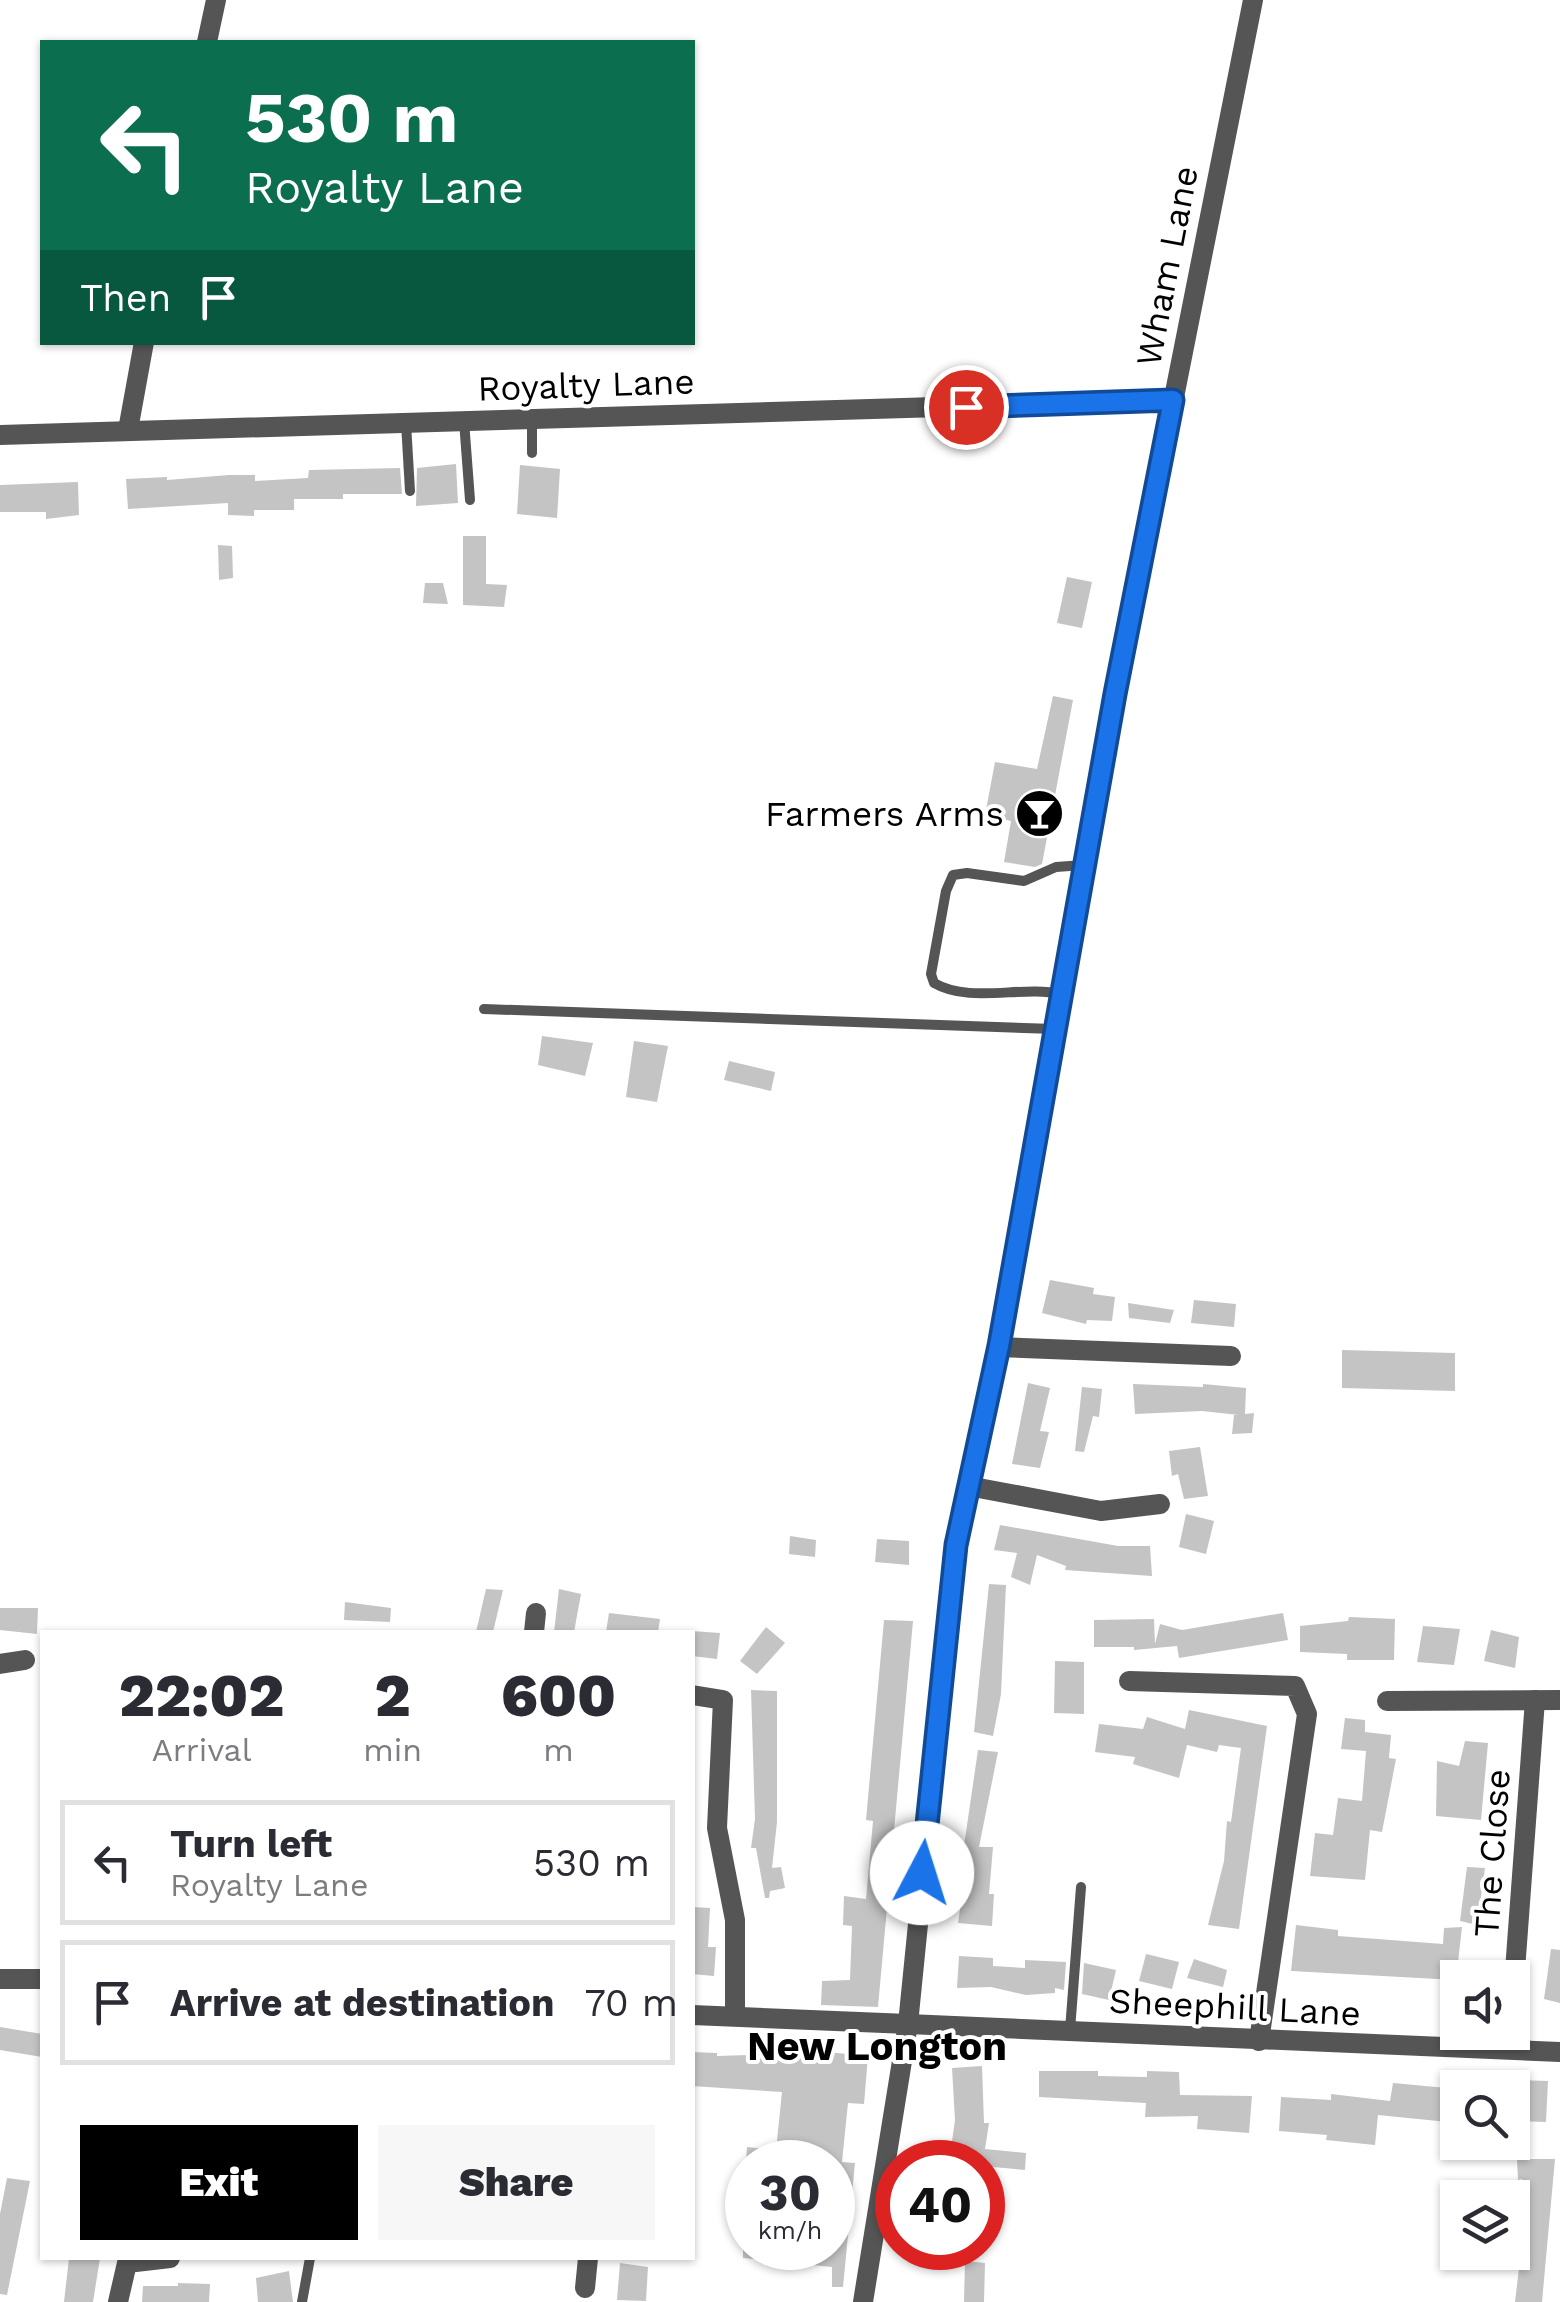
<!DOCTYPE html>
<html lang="en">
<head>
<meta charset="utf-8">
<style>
	body { margin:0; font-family:"Work Sans",sans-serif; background:#f7f7f7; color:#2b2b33; height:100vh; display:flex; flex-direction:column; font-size:38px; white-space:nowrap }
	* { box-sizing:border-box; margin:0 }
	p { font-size:32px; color:#7c7c81 }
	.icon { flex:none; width:55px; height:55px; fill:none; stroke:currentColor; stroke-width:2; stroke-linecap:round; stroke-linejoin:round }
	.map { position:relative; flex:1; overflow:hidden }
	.panel { position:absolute; left:40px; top:1630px; width:655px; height:630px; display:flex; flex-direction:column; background:#fff; border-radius:0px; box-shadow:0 2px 8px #0004 }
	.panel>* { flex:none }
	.top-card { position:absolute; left:40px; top:40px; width:655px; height:305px; border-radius:0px; box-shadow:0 2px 8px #0004; background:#0b6e4f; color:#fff; overflow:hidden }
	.tools { position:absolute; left:1440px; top:1960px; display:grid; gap:20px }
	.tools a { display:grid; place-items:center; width:90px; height:90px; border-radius:0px; background:#fff; box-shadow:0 2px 8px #0004; font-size:50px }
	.speed { position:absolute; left:725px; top:2140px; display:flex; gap:20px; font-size:50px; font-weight:700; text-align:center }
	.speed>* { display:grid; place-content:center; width:130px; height:130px; border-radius:50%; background:#fff; box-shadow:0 2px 8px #0004; line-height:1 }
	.speed small { font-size:25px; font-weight:400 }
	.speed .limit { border:15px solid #d22; background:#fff; color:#111 }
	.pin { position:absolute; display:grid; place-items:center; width:85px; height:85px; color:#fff; margin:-42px; border:5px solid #fff; border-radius:50%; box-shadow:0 2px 10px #0007 }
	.me { position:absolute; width:110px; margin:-55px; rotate:5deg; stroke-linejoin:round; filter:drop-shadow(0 0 8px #0008) }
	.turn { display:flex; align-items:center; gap:35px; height:210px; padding:0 40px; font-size:45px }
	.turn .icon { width:130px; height:130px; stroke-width:2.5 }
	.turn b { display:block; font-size:70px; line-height:85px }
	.then { display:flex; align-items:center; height:95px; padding:0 40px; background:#0003; gap:20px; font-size:38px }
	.eta { display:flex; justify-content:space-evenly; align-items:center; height:170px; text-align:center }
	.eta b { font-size:60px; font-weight:800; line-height:70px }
	.button { display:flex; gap:20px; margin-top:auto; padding:20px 40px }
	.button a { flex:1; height:115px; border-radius:0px; background:#000; color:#fff; font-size:40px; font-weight:800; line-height:115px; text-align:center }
	.button a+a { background:#f7f7f7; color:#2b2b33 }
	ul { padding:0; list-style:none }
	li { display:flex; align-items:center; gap:30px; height:125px; margin:0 20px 15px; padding:0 20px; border:5px solid #e1e1e2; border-radius:0px }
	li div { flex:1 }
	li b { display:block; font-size:38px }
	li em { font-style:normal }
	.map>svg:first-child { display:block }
</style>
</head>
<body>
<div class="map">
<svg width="1560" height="2302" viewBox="0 0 1560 2302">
	<rect width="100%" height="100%" fill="#fff"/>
	<!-- building -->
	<g fill="#c4c4c4">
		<polygon points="456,464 458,503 416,506 417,468"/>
		<polygon points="520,465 560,469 557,518 517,514"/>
		<polygon points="400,468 402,494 343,494 343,499 294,499 294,510 254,510 254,516 228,515 228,503 128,509 126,479 167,477 167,480 229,475 255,475 255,481 308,478 309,470"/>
		<polygon points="78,482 79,515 46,519 46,512 0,512 0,485"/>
		<polygon points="463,536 486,536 486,584 507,585 504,607 463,605"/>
		<polygon points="218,545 232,546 233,578 219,580"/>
		<polygon points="1067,577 1092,582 1082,628 1057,623"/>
		<polygon points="425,583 443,583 448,604 423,603"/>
		<polygon points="1053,696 1073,700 1042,864 1035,867 1004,862 1011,821 985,815 995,762 1037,769"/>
		<polygon points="542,1036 593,1043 585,1076 538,1065"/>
		<polygon points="634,1041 668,1046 657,1102 626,1097"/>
		<polygon points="729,1061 775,1072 771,1091 724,1080"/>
		<polygon points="1050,1280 1094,1288 1093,1294 1115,1297 1112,1321 1087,1320 1086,1324 1042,1313"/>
		<polygon points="1194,1300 1236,1304 1234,1327 1191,1323"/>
		<polygon points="1128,1303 1174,1310 1170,1323 1129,1318"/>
		<polygon points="1342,1350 1455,1353 1455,1391 1342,1388"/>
		<polygon points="1028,1383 1050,1388 1040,1431 1049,1432 1040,1468 1012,1464"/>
		<polygon points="1133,1384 1203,1387 1203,1384 1246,1388 1245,1414 1254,1413 1252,1433 1232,1434 1234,1415 1239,1415 1202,1411 1135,1414"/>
		<polygon points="1082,1387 1102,1389 1099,1417 1093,1416 1084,1452 1075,1451"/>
		<polygon points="1200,1447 1208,1496 1184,1499 1178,1474 1172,1476 1169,1451"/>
		<polygon points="1186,1514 1214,1521 1206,1554 1179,1547"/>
		<polygon points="1000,1525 1118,1546 1150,1546 1152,1576 1065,1570 1066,1566 1037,1555 1030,1585 1011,1577 1017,1553 994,1550"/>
		<polygon points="790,1536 816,1540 815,1557 789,1554"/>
		<polygon points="877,1539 909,1541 909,1565 875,1562"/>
		<polygon points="989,1584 1006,1585 1001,1694 993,1736 974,1732"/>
		<polygon points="486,1589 503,1590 493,1632 476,1632"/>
		<polygon points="559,1589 581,1594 574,1632 554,1632"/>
		<polygon points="345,1602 391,1608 390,1622 344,1620"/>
		<polygon points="0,1608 38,1608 37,1634 0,1630"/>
		<polygon points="609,1613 660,1619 658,1632 606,1632"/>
		<polygon points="1283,1613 1288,1640 1179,1658 1177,1646 1134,1650 1134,1647 1094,1647 1094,1620 1154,1619 1155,1644 1160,1624 1182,1630"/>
		<polygon points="1349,1617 1395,1619 1394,1660 1347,1660 1347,1654 1300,1652 1300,1626 1348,1621"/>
		<polygon points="884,1620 913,1621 878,2007 821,2005 822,1981 850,1980 852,1926 843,1925 844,1896 866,1899 873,1821 866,1820"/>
		<polygon points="1423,1626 1460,1629 1454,1665 1417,1662"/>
		<polygon points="766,1627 785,1643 757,1674 740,1661"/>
		<polygon points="1491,1630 1519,1637 1515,1668 1484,1661"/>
		<polygon points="692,1631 720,1633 717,1659 692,1656"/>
		<polygon points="1055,1661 1084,1662 1084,1714 1054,1713"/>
		<polygon points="751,1690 777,1691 777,1822 772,1868 781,1867 785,1888 770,1891 769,1898 765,1898 756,1848 751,1848 755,1819"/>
		<polygon points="1189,1710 1267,1726 1239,1929 1208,1925 1224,1861 1227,1821 1231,1822 1241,1748 1219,1745 1217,1752 1187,1745 1179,1778 1133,1764 1135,1757 1095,1752 1099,1724 1143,1729 1147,1717 1185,1729"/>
		<polygon points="1345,1718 1365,1720 1365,1732 1391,1735 1389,1758 1396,1759 1382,1832 1370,1830 1365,1880 1310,1876 1315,1833 1333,1835 1338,1798 1362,1801 1366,1751 1341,1749"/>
		<polygon points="1465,1741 1488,1743 1481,1820 1436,1816 1437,1761 1459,1766"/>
		<polygon points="978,1750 998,1752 979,1847 993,1847 989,1894 994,1894 992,1926 958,1923 964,1881 959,1880"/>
		<polygon points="1467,1867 1485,1868 1477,1925 1460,1921"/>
		<polygon points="692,1907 710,1908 708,1947 716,1947 714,1976 692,1974"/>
		<polygon points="1296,1925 1338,1930 1338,1936 1443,1944 1444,1928 1462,1927 1456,1980 1291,1971"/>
		<polygon points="1551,1949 1560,1950 1560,2003 1544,1999"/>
		<polygon points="1146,1954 1179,1962 1172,1989 1139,1981"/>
		<polygon points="959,1956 993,1958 993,1966 1025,1968 1025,1960 1066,1962 1064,1990 1055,1988 1055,1993 1026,1995 991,1987 957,1988"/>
		<polygon points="1194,1959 1227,1970 1223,1987 1187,1978"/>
		<polygon points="1084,1963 1116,1970 1109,2000 1082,1994"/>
		<polygon points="0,2027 42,2034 42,2057 0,2050"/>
		<polygon points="786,2048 868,2056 864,2104 848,2103 842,2162 855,2163 843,2287 832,2287 832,2267 743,2258 743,2248 832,2248 832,2162 746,2162 747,2147 776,2150 782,2092 692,2086 692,2052 717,2053 717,2056 785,2054"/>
		<polygon points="982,2066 984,2123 989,2123 985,2149 1026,2153 1025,2170 982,2166 982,2162 949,2162 955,2120 952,2068"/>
		<polygon points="1039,2071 1098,2071 1098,2076 1147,2077 1147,2071 1179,2072 1180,2095 1252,2096 1249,2133 1197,2129 1198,2116 1145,2117 1146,2103 1039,2097"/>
		<polygon points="1518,2080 1548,2081 1546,2122 1517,2121"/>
		<polygon points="1393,2083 1458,2089 1458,2123 1378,2115 1375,2145 1326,2140 1327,2135 1279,2131 1281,2097 1331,2100 1331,2094 1390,2101"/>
		<polygon points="1517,2159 1555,2159 1542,2302 1515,2302 1520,2260 1511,2260 1513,2240 1518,2240 1522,2179 1518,2180"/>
		<polygon points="7,2178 30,2181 7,2295 0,2294 0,2214"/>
		<polygon points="69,2258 100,2258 93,2302 64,2302"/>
		<polygon points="965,2261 985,2263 984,2302 964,2302"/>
		<polygon points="620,2263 648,2267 646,2301 617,2300"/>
		<polygon points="289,2271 293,2302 258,2302 256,2278"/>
		<polygon points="178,2283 210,2284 209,2302 142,2302 143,2286 178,2286"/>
	</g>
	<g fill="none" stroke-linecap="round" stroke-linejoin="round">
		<!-- service -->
		<g stroke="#555" stroke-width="10">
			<polyline points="464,421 470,500"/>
			<polyline points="406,423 410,491"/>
			<polyline points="532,453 532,420"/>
			<path d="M 1061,994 C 1022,985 970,1004 934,983 L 931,974 L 946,891 L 953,875 L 967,873 L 1024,881 L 1056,867 L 1084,865"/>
			<polyline points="484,1009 1054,1029"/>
			<polyline points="1070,2030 1081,1887"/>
			<polyline points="302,2302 310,2258"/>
		</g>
		<!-- minor -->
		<g stroke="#555" stroke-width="20">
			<polyline points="207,42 216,0"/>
			<polyline points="128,430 144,342"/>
			<polyline points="0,435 1173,400"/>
			<polyline points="999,1347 1231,1356"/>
			<polyline points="968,1486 1101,1511 1160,1504"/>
			<polyline points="534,1632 536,1613"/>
			<polyline points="0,1664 25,1660"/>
			<polyline points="1129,1681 1295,1686 1307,1714 1259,2041"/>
			<polyline points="692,1695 723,1700 717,1828 735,1920 735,2016"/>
			<polyline points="1387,1701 1560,1700"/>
			<polyline points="1512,2011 1535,1700"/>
			<polyline points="908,2024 1560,2052"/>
			<polyline points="585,2288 588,2258"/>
			<polyline points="118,2302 127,2263 170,2258"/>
		</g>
		<!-- tertiary -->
		<g stroke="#555" stroke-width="20">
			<polyline points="0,1979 42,1979"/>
			<polyline points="692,2015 908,2024"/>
			<polyline points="863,2302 908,2024 956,1545 999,1347 1115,694 1253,0"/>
		</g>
	</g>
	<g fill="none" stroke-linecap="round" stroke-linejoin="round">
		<defs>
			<polyline id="route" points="922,1873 956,1545 999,1346 1115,694 1173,400 966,407"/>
		</defs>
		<!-- route casing -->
		<use href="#route" stroke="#114b97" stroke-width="25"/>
		<!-- route -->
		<use href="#route" stroke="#1a73e8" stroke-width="18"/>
	</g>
	<!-- icons -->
	<defs>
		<symbol id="bar-disc" viewBox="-11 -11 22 22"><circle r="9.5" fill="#000" stroke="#fff"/><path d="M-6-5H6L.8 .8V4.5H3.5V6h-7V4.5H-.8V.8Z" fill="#fff"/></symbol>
	</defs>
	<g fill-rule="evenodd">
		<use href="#bar-disc" x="1012" y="786" width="55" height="55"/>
	</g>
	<g text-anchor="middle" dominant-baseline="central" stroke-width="8" stroke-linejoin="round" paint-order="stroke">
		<!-- street labels -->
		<g font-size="35" fill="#000" stroke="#fff">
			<text transform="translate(1167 266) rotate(-79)">Wham Lane</text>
			<text transform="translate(586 385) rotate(-2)">Royalty Lane</text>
			<text transform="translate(1492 1853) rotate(-86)">The Close</text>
			<text transform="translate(1235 2007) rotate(3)">Sheephill Lane</text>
		</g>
		<!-- poi labels -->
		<g font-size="35" fill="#000" stroke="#fff" text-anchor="end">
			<text x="1004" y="814">Farmers Arms</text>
		</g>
		<!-- quarter labels -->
		<g font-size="40" font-weight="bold" fill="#000" stroke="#fff">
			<text x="877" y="2046">New Longton</text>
		</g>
	</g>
</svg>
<div class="tools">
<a><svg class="icon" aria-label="sound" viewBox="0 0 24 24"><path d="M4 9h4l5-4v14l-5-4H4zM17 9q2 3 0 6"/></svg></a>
<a><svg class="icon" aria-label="search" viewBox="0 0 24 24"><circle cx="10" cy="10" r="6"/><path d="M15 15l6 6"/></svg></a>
<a><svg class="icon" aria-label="layers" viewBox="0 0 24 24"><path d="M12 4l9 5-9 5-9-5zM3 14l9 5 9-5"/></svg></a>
</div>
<div class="speed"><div>30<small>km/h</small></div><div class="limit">40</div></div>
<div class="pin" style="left:966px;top:407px;background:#d93025"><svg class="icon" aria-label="arrive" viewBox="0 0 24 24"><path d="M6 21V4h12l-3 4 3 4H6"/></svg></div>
<svg class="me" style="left:922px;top:1873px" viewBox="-20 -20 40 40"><circle r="19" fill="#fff"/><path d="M0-13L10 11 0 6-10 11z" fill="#1a73e8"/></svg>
<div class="top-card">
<div class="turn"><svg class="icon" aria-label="left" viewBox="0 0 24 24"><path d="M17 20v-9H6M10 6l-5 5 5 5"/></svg><div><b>530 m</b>Royalty Lane</div></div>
<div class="then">Then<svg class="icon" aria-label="arrive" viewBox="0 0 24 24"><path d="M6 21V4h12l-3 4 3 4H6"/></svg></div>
</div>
<section class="panel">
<div class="eta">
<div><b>22:02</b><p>Arrival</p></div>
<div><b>2</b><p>min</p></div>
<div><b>600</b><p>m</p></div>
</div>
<ul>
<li><svg class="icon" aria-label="left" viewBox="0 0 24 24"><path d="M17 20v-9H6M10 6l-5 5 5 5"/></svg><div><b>Turn left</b><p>Royalty Lane</p></div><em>530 m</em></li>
<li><svg class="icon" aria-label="arrive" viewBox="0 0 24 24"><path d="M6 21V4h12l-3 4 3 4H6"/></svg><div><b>Arrive at destination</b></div><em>70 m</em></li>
</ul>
<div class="button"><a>Exit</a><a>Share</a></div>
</section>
</div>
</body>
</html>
